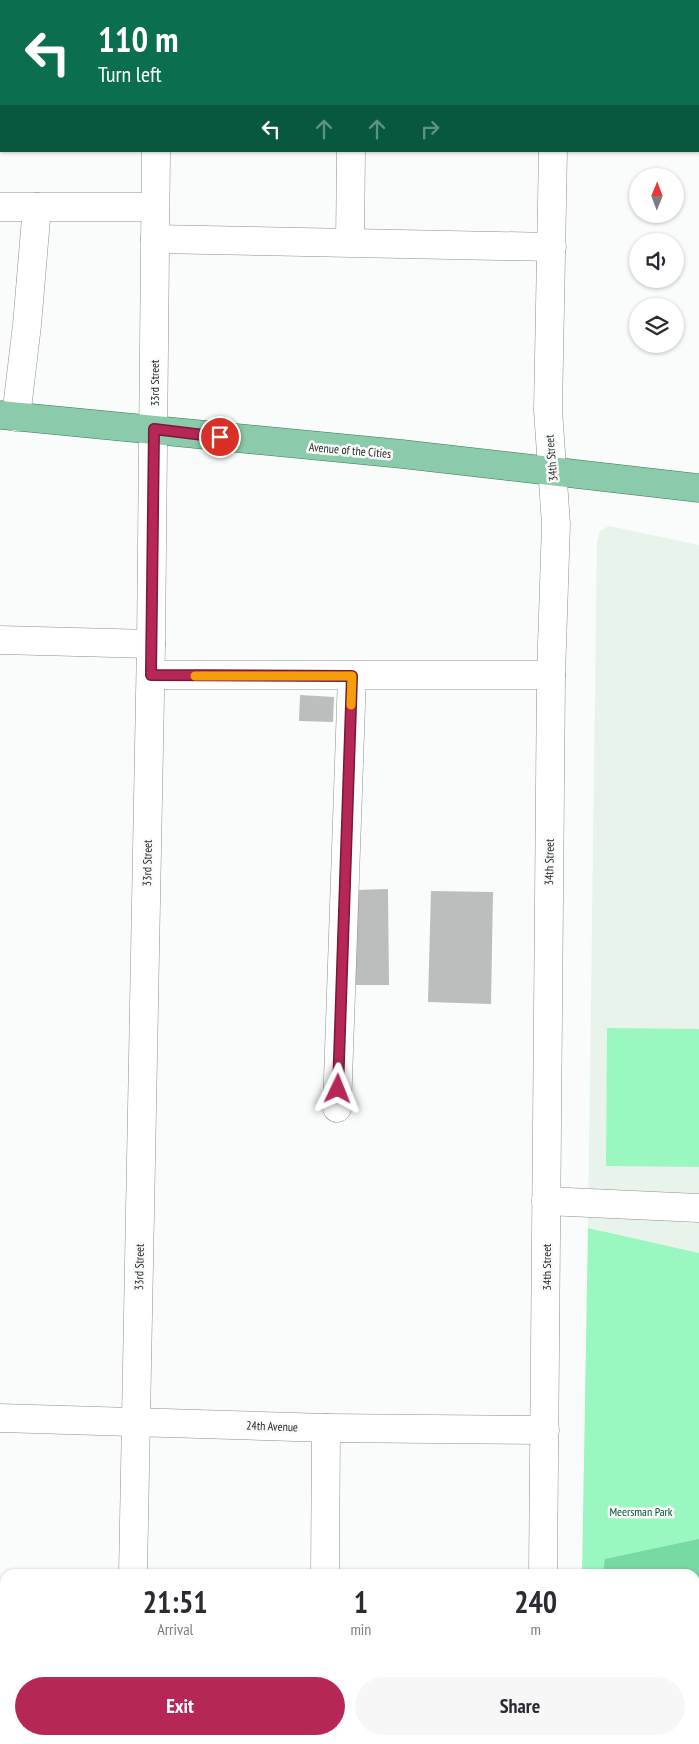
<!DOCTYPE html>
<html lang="en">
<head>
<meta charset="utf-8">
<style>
	body { margin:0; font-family:"PT Sans Narrow",sans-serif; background:#f7f7f7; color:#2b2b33; height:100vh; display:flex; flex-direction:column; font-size:19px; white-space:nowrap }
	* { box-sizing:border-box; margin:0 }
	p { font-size:16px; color:#7c7c81 }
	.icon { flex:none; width:28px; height:28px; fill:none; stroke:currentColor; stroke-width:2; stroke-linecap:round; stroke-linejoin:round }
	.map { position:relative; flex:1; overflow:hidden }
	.details { position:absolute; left:0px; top:1569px; width:700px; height:176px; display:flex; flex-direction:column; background:#fff; border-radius:15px 15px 0 0; box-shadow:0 1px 4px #0004 }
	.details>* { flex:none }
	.top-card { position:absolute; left:0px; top:0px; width:700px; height:152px; box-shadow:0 1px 4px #0004; background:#0b6e4f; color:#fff; overflow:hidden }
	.needle { width:32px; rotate:1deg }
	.tools { position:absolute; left:629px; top:168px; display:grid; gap:10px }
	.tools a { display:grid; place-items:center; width:55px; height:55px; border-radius:50%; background:#fff; box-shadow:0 1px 4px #0004; font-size:25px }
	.pin { position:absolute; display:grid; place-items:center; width:42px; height:42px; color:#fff; margin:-21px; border:2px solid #fff; border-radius:50%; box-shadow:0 1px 5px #0007 }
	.me { position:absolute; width:55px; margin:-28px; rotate:2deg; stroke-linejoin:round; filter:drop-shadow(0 0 4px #0008) }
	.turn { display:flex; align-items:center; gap:18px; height:105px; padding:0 15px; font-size:22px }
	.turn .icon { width:65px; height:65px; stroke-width:2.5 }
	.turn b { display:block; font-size:35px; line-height:42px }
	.lanes { display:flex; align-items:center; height:48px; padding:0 15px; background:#0003; justify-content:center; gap:25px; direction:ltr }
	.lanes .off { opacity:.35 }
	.eta { display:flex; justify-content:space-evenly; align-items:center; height:85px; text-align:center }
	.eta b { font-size:30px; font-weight:800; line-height:35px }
	.cta { display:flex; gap:10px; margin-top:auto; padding:10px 15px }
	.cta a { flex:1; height:58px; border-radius:30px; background:#b62756; color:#fff; font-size:20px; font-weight:800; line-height:58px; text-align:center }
	.cta a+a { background:#f7f7f7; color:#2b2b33 }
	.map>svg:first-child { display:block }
</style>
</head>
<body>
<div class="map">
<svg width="699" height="1744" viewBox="0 0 699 1744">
	<rect width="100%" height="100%" fill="#f9fcfa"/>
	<!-- built -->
	<polygon fill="#e8f3ec" points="609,526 699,545 699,1253 588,1228 597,542 600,531"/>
	<!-- green -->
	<g fill="#9af7c0">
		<polygon points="607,1028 699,1029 699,1167 606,1166"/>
		<polygon points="588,1228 699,1253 699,1604 695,1574 582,1574"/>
	</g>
	<!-- forest -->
	<polygon fill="#77daa2" points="699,1539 699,1744 638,1744 612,1740 695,1740 695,1574 603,1574 605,1559"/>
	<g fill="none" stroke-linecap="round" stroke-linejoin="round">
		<!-- stream -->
		<polyline stroke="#5abd87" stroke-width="8" points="695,1687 699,1686"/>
	</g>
	<!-- building -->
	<g fill="#bbbebc">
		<polygon points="300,695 334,697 333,722 299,721"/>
		<polygon points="388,889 389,985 356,985 356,890"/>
		<polygon points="431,891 493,892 491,1004 428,1002"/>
	</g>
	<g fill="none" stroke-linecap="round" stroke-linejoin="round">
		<defs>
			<g id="minor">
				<polyline points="158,1 158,0"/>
				<polyline points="353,1 353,0"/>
				<polyline points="554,1 554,0"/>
				<polyline points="0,207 155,207"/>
				<polyline points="155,239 552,247"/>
				<polyline points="350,242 351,151"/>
				<polyline points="16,417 27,325 37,207"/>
				<polyline points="0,640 151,644"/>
				<polyline points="151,675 551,675"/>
				<polyline points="337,1108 352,676"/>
				<polyline points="546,1201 699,1208"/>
				<polyline points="0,1418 326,1428 545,1430"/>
				<polyline points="133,1574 151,644 156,151"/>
				<polyline points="325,1574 326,1428"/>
				<polyline points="543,1574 551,675 556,524 548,410 553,151"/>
				<polyline points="130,1744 130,1740"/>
				<polyline points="323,1744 323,1740"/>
				<polyline points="541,1744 541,1740"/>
			</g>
			<polyline id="major" points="0,415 402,454 699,488"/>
		</defs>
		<!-- minor casing -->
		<use href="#minor" stroke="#8d908e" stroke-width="29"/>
		<!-- major casing -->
		<use href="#major" stroke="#367b57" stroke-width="29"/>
		<!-- minor -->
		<use href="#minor" stroke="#fff" stroke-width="28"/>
		<!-- major -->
		<use href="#major" stroke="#8bcaaa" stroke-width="28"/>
	</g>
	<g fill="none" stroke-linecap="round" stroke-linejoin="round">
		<defs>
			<polyline id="route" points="220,437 154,429 151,675 352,676 338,1089"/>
		</defs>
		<!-- route casing -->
		<use href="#route" stroke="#761938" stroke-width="12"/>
		<!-- route -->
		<use href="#route" stroke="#b62756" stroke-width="9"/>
		<!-- slow -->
		<polyline stroke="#f59e0b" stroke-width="9" points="195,676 352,676 351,705"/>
	</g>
	<g text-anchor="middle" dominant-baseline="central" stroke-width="5" stroke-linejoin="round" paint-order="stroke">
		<!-- street labels -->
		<g font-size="12" fill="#282928" stroke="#f9fcfa">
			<text transform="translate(154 383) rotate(-90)">33rd Street</text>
			<text transform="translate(350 450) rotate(5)">Avenue of the Cities</text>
			<text transform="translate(551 458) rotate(-95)">34th Street</text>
			<text transform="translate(549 862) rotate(-89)">34th Street</text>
			<text transform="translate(147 863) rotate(-89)">33rd Street</text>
			<text transform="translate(139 1267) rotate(-89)">33rd Street</text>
			<text transform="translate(546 1267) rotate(-90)">34th Street</text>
			<text transform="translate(272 1426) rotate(2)">24th Avenue</text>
		</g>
		<!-- park labels -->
		<g font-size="12" fill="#00522f" stroke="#f9fcfa">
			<text x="641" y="1511">Meersman Park</text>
		</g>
	</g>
</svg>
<div class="tools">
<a><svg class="needle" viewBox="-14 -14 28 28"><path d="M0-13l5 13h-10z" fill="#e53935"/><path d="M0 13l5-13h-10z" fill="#7c7c81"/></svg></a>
<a><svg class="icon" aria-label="sound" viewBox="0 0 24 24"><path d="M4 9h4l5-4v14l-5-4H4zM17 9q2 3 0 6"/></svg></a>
<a><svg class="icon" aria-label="layers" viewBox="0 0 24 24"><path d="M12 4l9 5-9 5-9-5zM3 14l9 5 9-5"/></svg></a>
</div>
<div class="pin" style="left:220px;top:437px;background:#d93025"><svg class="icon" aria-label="arrive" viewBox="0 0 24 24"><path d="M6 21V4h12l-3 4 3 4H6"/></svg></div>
<svg class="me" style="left:338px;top:1089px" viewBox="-20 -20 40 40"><path d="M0-17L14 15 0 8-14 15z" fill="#b62756" stroke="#fff" stroke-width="4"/></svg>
<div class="top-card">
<div class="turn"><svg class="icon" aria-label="left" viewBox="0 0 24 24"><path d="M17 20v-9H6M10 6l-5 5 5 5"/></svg><div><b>110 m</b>Turn left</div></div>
<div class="lanes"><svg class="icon" aria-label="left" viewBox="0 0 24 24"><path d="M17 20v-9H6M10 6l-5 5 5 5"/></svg><svg class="icon off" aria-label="ahead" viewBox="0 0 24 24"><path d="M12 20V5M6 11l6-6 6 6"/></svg><svg class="icon off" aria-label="ahead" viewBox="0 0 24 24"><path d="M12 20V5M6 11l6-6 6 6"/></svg><svg class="icon off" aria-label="right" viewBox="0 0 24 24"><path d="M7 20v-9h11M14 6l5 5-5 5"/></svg></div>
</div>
<section class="details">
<div class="eta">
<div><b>21:51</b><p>Arrival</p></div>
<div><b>1</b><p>min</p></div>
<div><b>240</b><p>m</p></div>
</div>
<div class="cta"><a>Exit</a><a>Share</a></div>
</section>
</div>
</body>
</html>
